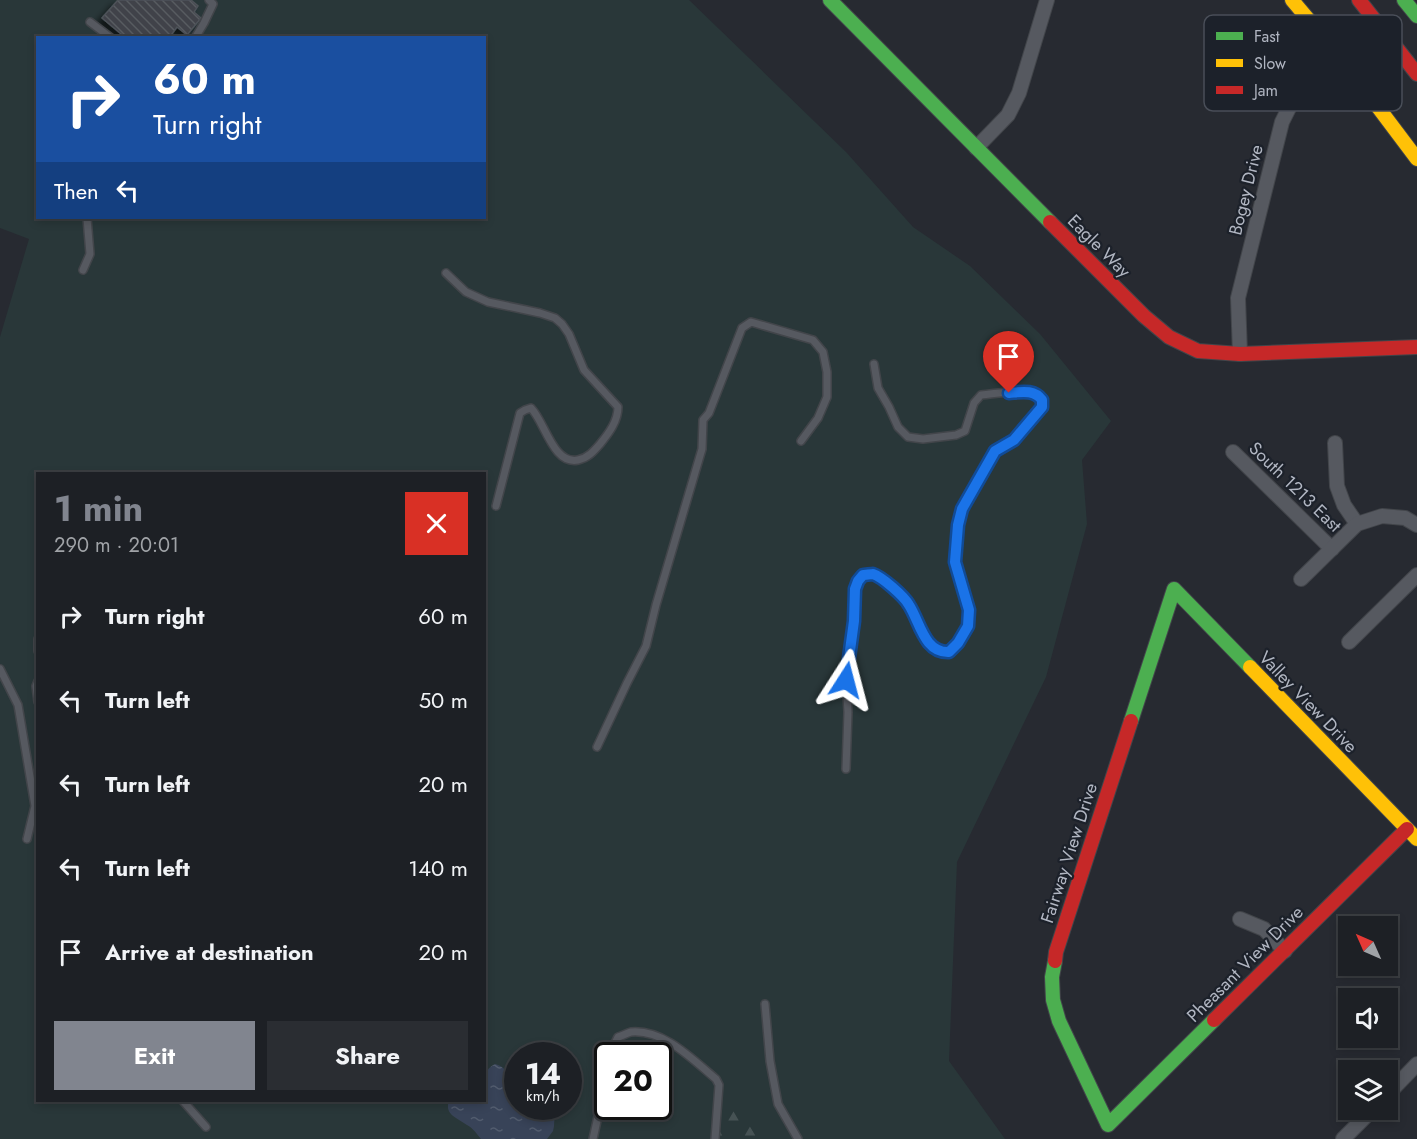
<!DOCTYPE html>
<html lang="en">
<head>
<meta charset="utf-8">
<style>
	body { margin:0; font-family:Jost,sans-serif; background:#2a2d32; color:#f1f3f6; height:100vh; display:flex; flex-direction:column; font-size:22px; white-space:nowrap }
	* { box-sizing:border-box; margin:0 }
	p { font-size:20px; color:#a0a3a7 }
	.icon { flex:none; width:33px; height:33px; fill:none; stroke:currentColor; stroke-width:2; stroke-linecap:round; stroke-linejoin:round }
	.map { position:relative; flex:1; overflow:hidden }
	.details { position:absolute; left:36px; top:472px; width:450px; height:630px; display:flex; flex-direction:column; background:#1d2025; border-radius:0px; box-shadow:0 3px 9px #0003,0 0 0 2px #3b3e42 }
	.details>* { flex:none }
	.banner { position:absolute; left:36px; top:36px; width:450px; height:183px; border-radius:0px; box-shadow:0 3px 9px #0003,0 0 0 2px #3b3e42; background:#1a4fa0; color:#fff; overflow:hidden }
	.needle { width:39px; rotate:315deg }
	.tools { position:absolute; left:1338px; top:916px; display:grid; gap:12px }
	.tools a { display:grid; place-items:center; width:60px; height:60px; border-radius:0px; background:#1d2025; box-shadow:0 3px 9px #0003,0 0 0 2px #3b3e42; font-size:30px }
	.speed { position:absolute; left:504px; top:1042px; display:flex; gap:12px; font-size:30px; font-weight:700; text-align:center }
	.speed>* { display:grid; place-content:center; width:78px; height:78px; border-radius:50%; background:#1d2025; box-shadow:0 3px 9px #0003,0 0 0 2px #3b3e42; line-height:1 }
	.speed small { font-size:15px; font-weight:400 }
	.speed .limit { border:3px solid #111; border-radius:9px; background:#fff; color:#111 }
	.pin { position:absolute; display:grid; place-items:center; width:51px; height:51px; color:#fff; margin:-62px -26px; border-radius:50% 50% 50% 0; rotate:-45deg; box-shadow:0 0 6px #0007 }
	.pin .icon { rotate:45deg }
	.me { position:absolute; width:66px; margin:-33px; rotate:9deg; stroke-linejoin:round; filter:drop-shadow(0 0 4px #0008) }
	.turn { display:flex; align-items:center; gap:21px; height:126px; padding:0 18px; font-size:27px }
	.turn .icon { width:78px; height:78px; stroke-width:2.5 }
	.turn b { display:block; font-size:42px; line-height:51px }
	.then { display:flex; align-items:center; height:57px; padding:0 18px; background:#0003; gap:12px; font-size:22px }
	.round { display:grid; place-items:center; flex:none; width:63px; height:63px; border-radius:0px; background:#2a2d32 }
	.headline { display:flex; align-items:center; justify-content:space-between; height:102px; padding:0 18px }
	h1 { font-size:36px; font-weight:700; line-height:45px; color:#81858f }
	.button { display:flex; gap:12px; margin-top:auto; padding:12px 18px }
	.button a { flex:1; height:69px; border-radius:0px; background:#81858f; color:#fff; font-size:24px; font-weight:700; line-height:69px; text-align:center }
	.button a+a { background:#2a2d32; color:#f1f3f6 }
	ul { padding:0; list-style:none }
	li { display:flex; align-items:center; gap:18px; height:84px; padding:0 18px }
	li div { flex:1 }
	li b { display:block; font-size:22px }
	li em { font-style:normal }
	.map>svg:first-child { display:block }
</style>
</head>
<body>
<div class="map">
<svg width="1417" height="1139" viewBox="0 0 1417 1139">
	<defs>
		<pattern id="forest-firs" width="22" height="20" patternUnits="userSpaceOnUse" patternTransform="scale(1.5)"><rect width="22" height="20" fill="#293739"/><path d="M5 1l3.5 6h-7zM16 11l3.5 6h-7z" fill="#465254"/></pattern>
		<pattern id="water-ripples" width="26" height="14" patternUnits="userSpaceOnUse" patternTransform="scale(1.5)"><rect width="26" height="14" fill="#384358"/><path d="M2 4q2-2 4 0t4 0M15 11q2-2 4 0t4 0" fill="none" stroke="#525c6e"/></pattern>
		<pattern id="building-back-hatch" width="6" height="6" patternUnits="userSpaceOnUse" patternTransform="scale(1.5)"><rect width="6" height="6" fill="#3f4248"/><path d="M-1 5l2 2M0 0l6 6M5-1l2 2" fill="none" stroke="#585b61"/></pattern>
		<filter id="shadow"><feDropShadow dx="-5.5" dy="5.5" stdDeviation="3" flood-color="#0009"/></filter>
	</defs>
	<rect width="100%" height="100%" fill="#272a31"/>
	<!-- green -->
	<path fill="#293739" fill-rule="evenodd" d="M 0,0 L 689,0 L 846,152 L 913,227 L 970,266 L 1040,334 L 1111,421 L 1082,460 L 1087,524 L 1046,677 L 957,862 L 949,1061 L 1005,1139 L 0,1139 L 0,337 L 29,239 L 0,228 ZM 38,38 L 484,38 L 484,218 L 38,218 ZM 38,474 L 484,474 L 484,1101 L 38,1101 ZM 518,1056 L 568,1056 L 568,1107 L 518,1107 ZM 608,1056 L 658,1056 L 658,1107 L 608,1107 Z"/>
	<!-- forest -->
	<polygon fill="url(#forest-firs)" points="718,1094 734,1101 758,1139 719,1139"/>
	<!-- water -->
	<path fill="url(#water-ripples)" d="M 495,1064 C 504,1066 508,1075 517,1077 L 518,1107 L 555,1107 L 554,1126 L 553,1131 L 547,1139 L 481,1139 C 477,1134 473,1128 467,1125 C 458,1118 444,1115 449,1101 L 484,1101 C 484,1086 480,1072 495,1064 Z"/>
	<!-- building -->
	<polygon fill="url(#building-back-hatch)" stroke="#4e5259" stroke-width="1.5" filter="url(#shadow)" points="118,0 191,0 198,6 194,12 201,18 187,35 177,27 169,38 126,38 102,18"/>
	<g fill="none" stroke-linecap="round" stroke-linejoin="round">
		<defs>
			<g id="lane">
				<polyline points="90,22 111,38"/>
				<polyline points="195,38 204,23 213,4 209,0"/>
				<polyline points="83,270 90,254 87,218"/>
				<path d="M 446,273 L 466,292 L 488,302 L 540,313 L 555,318 L 562,324 L 569,334 L 584,370 L 618,407 C 618,421 609,433 600,444 C 594,451 588,458 578,460 C 553,465 545,422 531,408 L 525,410 L 520,413 L 496,506"/>
				<polyline points="38,639 38,651"/>
				<polyline points="0,669 18,705 35,806 27,839"/>
				<polyline points="38,681 36,686 38,702"/>
				<polyline points="597,747 627,683 646,646 656,605 702,449 703,420 709,413 742,328 751,322 813,340 823,352 827,372 827,397 818,418 801,441"/>
				<path d="M 846,769 L 848,712 L 846,680 L 854,621 L 855,589 L 858,581 L 863,575 C 864,575 872,574 873,574 C 882,577 904,596 909,605 C 920,622 924,653 949,652 L 958,643 L 967,626 L 969,610 L 955,562 L 958,525 L 962,509 L 995,451 L 1014,440 L 1042,407 L 1042,400 C 1031,385 998,394 981,395 L 974,403 L 965,431 L 956,435 L 923,439 L 908,437 L 898,427 L 889,407 L 878,388 L 874,364"/>
				<polyline points="765,1004 770,1061 778,1104 798,1139"/>
				<path d="M 611,1056 L 613,1047 L 618,1037 C 622,1036 627,1033 631,1032 C 664,1029 693,1060 716,1079 L 719,1085 L 715,1139"/>
				<polyline points="183,1101 206,1127"/>
				<polyline points="593,1139 608,1071"/>
			</g>
			<g id="street">
				<polyline points="976,148 1008,115 1019,93 1047,0"/>
				<polyline points="1240,354 1238,298 1282,122 1293,100 1341,58"/>
				<polyline points="1335,443 1337,486 1344,505 1357,524"/>
				<polyline points="1233,452 1332,549"/>
				<polyline points="1301,579 1357,524 1382,516 1405,518 1417,525"/>
				<polyline points="1349,642 1417,575"/>
				<polyline points="1240,919 1264,929 1285,951"/>
				<polyline points="1388,1094 1417,1064"/>
				<polyline points="1343,1139 1372,1110"/>
			</g>
			<g id="fast">
				<polyline points="830,0 1050,222"/>
				<polyline points="1404,0 1417,16"/>
				<polyline points="1131,721 1174,589 1250,667"/>
				<polyline points="1055,961 1052,977 1053,1000 1059,1021 1108,1125 1214,1020"/>
			</g>
			<g id="slow">
				<polyline points="1292,0 1341,58 1417,159"/>
				<polyline points="1250,667 1417,839"/>
			</g>
			<g id="jam">
				<polyline points="1359,0 1417,74"/>
				<polyline points="1050,222 1144,316 1169,337 1198,351 1240,354 1417,347"/>
				<polyline points="1055,961 1056,952 1131,721"/>
				<polyline points="1214,1020 1407,829"/>
			</g>
		</defs>
		<!-- lane casing -->
		<use href="#lane" stroke="#42454a" stroke-width="10"/>
		<!-- street casing -->
		<use href="#street" stroke="#42454a" stroke-width="16"/>
		<!-- fast casing -->
		<use href="#fast" stroke="#42454a" stroke-width="16"/>
		<!-- slow casing -->
		<use href="#slow" stroke="#42454a" stroke-width="16"/>
		<!-- jam casing -->
		<use href="#jam" stroke="#42454a" stroke-width="16"/>
		<!-- lane -->
		<use href="#lane" stroke="#565960" stroke-width="7"/>
		<!-- street -->
		<use href="#street" stroke="#565960" stroke-width="14"/>
		<!-- fast -->
		<use href="#fast" stroke="#4caf50" stroke-width="14"/>
		<!-- slow -->
		<use href="#slow" stroke="#ffc107" stroke-width="14"/>
		<!-- jam -->
		<use href="#jam" stroke="#c62828" stroke-width="14"/>
	</g>
	<g fill="none" stroke-linecap="round" stroke-linejoin="round">
		<defs>
			<path id="route" d="M 846,680 L 854,621 L 855,589 L 858,581 L 863,575 C 864,575 872,574 873,574 C 882,577 904,596 909,605 C 920,622 924,653 949,652 L 958,643 L 968,626 L 969,610 L 955,562 L 958,525 L 962,509 L 995,451 L 1014,440 L 1042,407 L 1042,400 C 1034,389 1021,392 1009,393"/>
		</defs>
		<!-- route casing -->
		<use href="#route" stroke="#114b97" stroke-width="15"/>
		<!-- route -->
		<use href="#route" stroke="#1a73e8" stroke-width="10"/>
	</g>
	<g text-anchor="middle" dominant-baseline="central" stroke-width="4.5" stroke-linejoin="round" paint-order="stroke">
		<!-- street labels -->
		<g font-size="18" fill="#b1b6c2" stroke="#1c212a">
			<text transform="translate(1246 190) rotate(-76)">Bogey Drive</text>
			<text transform="translate(1099 246) rotate(45)">Eagle Way</text>
			<text transform="translate(1295 487) rotate(44)">South 1213 East</text>
			<text transform="translate(1308 702) rotate(46)">Valley View Drive</text>
			<text transform="translate(1069 853) rotate(-72)">Fairway View Drive</text>
			<text transform="translate(1245 964) rotate(-45)">Pheasant View Drive</text>
		</g>
	</g>
	<!-- legend -->
	<rect x="1204" y="15" width="198" height="96" rx="9" fill="#1c212a" stroke="#494e58" stroke-width="1.5"/>
	<rect x="1216" y="32" width="27" height="8" fill="#4caf50"/>
	<rect x="1216" y="59" width="27" height="8" fill="#ffc107"/>
	<rect x="1216" y="86" width="27" height="8" fill="#c62828"/>
	<g font-size="16" fill="#b1b6c2">
		<text x="1254" y="42">Fast</text>
		<text x="1254" y="69">Slow</text>
		<text x="1254" y="96">Jam</text>
	</g>
</svg>
<div class="tools">
<a><svg class="needle" viewBox="-14 -14 28 28"><path d="M0-13l5 13h-10z" fill="#e53935"/><path d="M0 13l5-13h-10z" fill="#a0a3a7"/></svg></a>
<a><svg class="icon" aria-label="sound" viewBox="0 0 24 24"><path d="M4 9h4l5-4v14l-5-4H4zM17 9q2 3 0 6"/></svg></a>
<a><svg class="icon" aria-label="layers" viewBox="0 0 24 24"><path d="M12 4l9 5-9 5-9-5zM3 14l9 5 9-5"/></svg></a>
</div>
<div class="speed"><div>14<small>km/h</small></div><div class="limit">20</div></div>
<div class="pin" style="left:1009px;top:393px;background:#d93025"><svg class="icon" aria-label="arrive" viewBox="0 0 24 24"><path d="M6 21V4h12l-3 4 3 4H6"/></svg></div>
<svg class="me" style="left:846px;top:680px" viewBox="-20 -20 40 40"><path d="M0-17L14 15 0 8-14 15z" fill="#1a73e8" stroke="#fff" stroke-width="4"/></svg>
<div class="banner">
<div class="turn"><svg class="icon" aria-label="right" viewBox="0 0 24 24"><path d="M7 20v-9h11M14 6l5 5-5 5"/></svg><div><b>60 m</b>Turn right</div></div>
<div class="then">Then<svg class="icon" aria-label="left" viewBox="0 0 24 24"><path d="M17 20v-9H6M10 6l-5 5 5 5"/></svg></div>
</div>
<section class="details">
<div class="headline"><div><h1>1 min</h1><p>290 m · 20:01</p></div><a class="round" style="background:#d93025;color:#fff"><svg class="icon" aria-label="close" viewBox="0 0 24 24"><path d="M6 6l12 12M18 6L6 18"/></svg></a></div>
<ul>
<li><svg class="icon" aria-label="right" viewBox="0 0 24 24"><path d="M7 20v-9h11M14 6l5 5-5 5"/></svg><div><b>Turn right</b></div><em>60 m</em></li>
<li><svg class="icon" aria-label="left" viewBox="0 0 24 24"><path d="M17 20v-9H6M10 6l-5 5 5 5"/></svg><div><b>Turn left</b></div><em>50 m</em></li>
<li><svg class="icon" aria-label="left" viewBox="0 0 24 24"><path d="M17 20v-9H6M10 6l-5 5 5 5"/></svg><div><b>Turn left</b></div><em>20 m</em></li>
<li><svg class="icon" aria-label="left" viewBox="0 0 24 24"><path d="M17 20v-9H6M10 6l-5 5 5 5"/></svg><div><b>Turn left</b></div><em>140 m</em></li>
<li><svg class="icon" aria-label="arrive" viewBox="0 0 24 24"><path d="M6 21V4h12l-3 4 3 4H6"/></svg><div><b>Arrive at destination</b></div><em>20 m</em></li>
</ul>
<div class="button"><a>Exit</a><a>Share</a></div>
</section>
</div>
</body>
</html>
